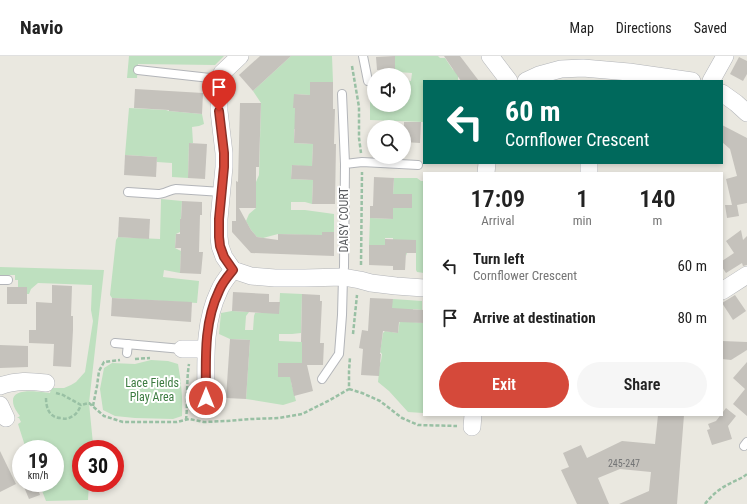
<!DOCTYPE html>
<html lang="en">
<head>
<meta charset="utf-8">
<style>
	body { margin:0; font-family:"Roboto Condensed",sans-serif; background:#f6f6f6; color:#222; height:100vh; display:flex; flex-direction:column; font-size:15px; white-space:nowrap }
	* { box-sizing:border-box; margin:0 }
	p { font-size:13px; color:#767676 }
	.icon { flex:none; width:22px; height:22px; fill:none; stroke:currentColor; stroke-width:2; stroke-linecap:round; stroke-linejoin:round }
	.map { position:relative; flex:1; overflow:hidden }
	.panel { position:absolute; left:423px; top:116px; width:300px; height:244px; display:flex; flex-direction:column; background:#fff; border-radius:0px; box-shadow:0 2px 6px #0003 }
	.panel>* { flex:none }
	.top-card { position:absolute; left:423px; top:24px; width:300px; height:84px; border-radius:0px; box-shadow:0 2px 6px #0003; background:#00695c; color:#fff; overflow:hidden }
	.tools { position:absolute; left:367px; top:12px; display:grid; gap:8px }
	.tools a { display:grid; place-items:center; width:44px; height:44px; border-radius:50%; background:#fff; box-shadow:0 2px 6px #0003; font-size:20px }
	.speed { position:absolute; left:12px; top:384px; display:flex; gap:8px; font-size:20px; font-weight:700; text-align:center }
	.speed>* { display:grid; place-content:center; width:52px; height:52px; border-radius:50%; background:#fff; box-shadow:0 2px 6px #0003; line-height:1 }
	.speed small { font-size:10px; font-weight:400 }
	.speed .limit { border:6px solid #d22; background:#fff; color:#111 }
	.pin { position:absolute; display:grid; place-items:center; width:34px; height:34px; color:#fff; margin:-41px -17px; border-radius:50% 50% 50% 0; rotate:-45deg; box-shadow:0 0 4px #0007 }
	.pin .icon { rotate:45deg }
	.me { position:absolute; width:44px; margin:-22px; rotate:0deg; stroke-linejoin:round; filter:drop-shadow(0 0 3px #0008) }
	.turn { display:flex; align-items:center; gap:14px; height:84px; padding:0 16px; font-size:18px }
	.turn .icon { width:52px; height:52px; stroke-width:2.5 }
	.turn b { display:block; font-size:28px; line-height:34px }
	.eta { display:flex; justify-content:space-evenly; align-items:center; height:68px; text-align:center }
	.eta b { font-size:24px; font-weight:600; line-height:28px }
	.primary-button { display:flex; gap:8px; margin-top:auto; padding:8px 16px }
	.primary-button a { flex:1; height:46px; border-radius:24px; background:#d5493a; color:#fff; font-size:16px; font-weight:600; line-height:46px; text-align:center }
	.primary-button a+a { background:#f6f6f6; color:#222 }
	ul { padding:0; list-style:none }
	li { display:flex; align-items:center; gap:12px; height:52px; padding:0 16px }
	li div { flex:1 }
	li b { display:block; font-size:15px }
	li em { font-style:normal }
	header { display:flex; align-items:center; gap:24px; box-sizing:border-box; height:56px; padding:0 20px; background:#fff; border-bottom:1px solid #e0e0e0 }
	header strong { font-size:19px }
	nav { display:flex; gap:22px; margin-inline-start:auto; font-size:14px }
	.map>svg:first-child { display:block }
</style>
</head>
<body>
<header>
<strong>Navio</strong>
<nav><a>Map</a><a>Directions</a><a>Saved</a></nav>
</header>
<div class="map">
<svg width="747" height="448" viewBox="0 0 747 448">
	<rect width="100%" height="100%" fill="#eae8e0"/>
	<!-- green -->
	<g fill="#bee0bf">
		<polygon points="129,0 224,0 215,9 138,8 137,22 127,22"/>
		<polygon points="291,0 332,0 333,26 310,26 310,39 294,38 294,52 307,53 307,74 294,73 294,87 313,88 312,111 292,109 291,123 313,124 312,148 305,146 291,146 291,154 305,154 334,158 334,176 322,176 322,186 313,186 306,179 278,178 263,182 257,181 251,174 246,165 249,158 256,152 256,126 259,119 261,47 253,35"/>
		<polygon points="395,0 438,0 440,2 445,2 453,14 458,15 458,25 424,25 424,66 370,64 370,42 374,42 374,49 404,49 404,24 411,25 412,17 398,16 395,13"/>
		<polygon points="129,52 166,54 169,55 202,58 204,68 199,70 192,71 193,87 189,87 188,122 172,121 172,107 157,106 157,101 125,99"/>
		<polygon points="394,122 417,122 421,125 424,125 424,217 417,216 416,214 416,184 407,184 407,197 406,200 406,192 393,195 393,182 385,182 385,195 382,189 369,189 370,162 393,163 393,151 399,152 412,152 412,138 393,138"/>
		<polygon points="161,143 182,145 180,176 176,178 175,192 181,195 180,217 164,214 163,221 199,225 197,247 112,242 110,239 116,184 118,181 160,183"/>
		<path d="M 0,211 L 104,214 L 89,347 L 93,388 L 93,393 L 81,393 L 81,427 L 89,427 L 88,444 L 46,445 L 39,427 L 55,427 L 55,393 L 26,393 L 18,368 L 21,366 L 19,362 L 17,362 L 20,360 C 17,356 13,351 13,345 C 12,331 41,336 50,337 L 51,332 L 64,332 L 71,329 L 76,326 L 85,316 L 93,265 L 91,254 L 92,229 L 38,227 L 31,233 L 29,238 L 27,238 L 18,231 L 18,224 L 15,224 L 15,219 L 0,219 Z"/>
		<polygon points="280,237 302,238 301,277 292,278 279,278 279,285 302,286 302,309 291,307 278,308 278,321 291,321 291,326 296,345 283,349 246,343 250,284 230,283 219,278 221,257 232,255 249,256 246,260 245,274 253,274 254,260 255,257 279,257"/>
		<polygon points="393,243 422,245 422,254 413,253 412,266 424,267 423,357 408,356 389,335 378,326 380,307 381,305 382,298 380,296 383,277 385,275 398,277 400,263 386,261"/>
		<path d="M 151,304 L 168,305 L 178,308 C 181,325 183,342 182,360 L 173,363 L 135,362 L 115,360 L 103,354 L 100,333 L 104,312 L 112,307 L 135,308 Z"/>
	</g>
	<!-- building -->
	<g fill="#c5c2bc">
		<polygon points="260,0 291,0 253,35 239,19"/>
		<polygon points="395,0 395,13 377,14 376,1"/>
		<polygon points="444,0 460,0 479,25 461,25"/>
		<polygon points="739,1 747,5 747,18 743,25 730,18"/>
		<polygon points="310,26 333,26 333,53 335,53 334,88 336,88 335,148 312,148 313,124 291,123 292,109 312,110 313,88 294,87 295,52 293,52 294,38 310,39"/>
		<polygon points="135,33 203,37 202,58 169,55 169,54 134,52"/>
		<polygon points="240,47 261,47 259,111 256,111 256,152 239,152 251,174 257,181 278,184 278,178 322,179 322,176 334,176 334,200 251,197 232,176 232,165 236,165 236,125 238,126"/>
		<polygon points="404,66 421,66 420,87 404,86"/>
		<polygon points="722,69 747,82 747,147 737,149 739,160 727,162 725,149 732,149 726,123 737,120 730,93 722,86"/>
		<polygon points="189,87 207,88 205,123 188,122"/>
		<polygon points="125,99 157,101 156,121 124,119"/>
		<polygon points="374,121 394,122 393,138 412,138 412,152 393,152 393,163 370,162 370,150 373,150"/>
		<polygon points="182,145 202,146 202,159 200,159 199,196 203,196 201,218 180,217 181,192 175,192 176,178 180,178 180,163 181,163"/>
		<polygon points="119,161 150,163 149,183 118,181"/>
		<polygon points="741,174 743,184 747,180 747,209 743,210 742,207 726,217 722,211 722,205 734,197 726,185"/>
		<polygon points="385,183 416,184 416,197 406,197 405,214 393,214 393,210 369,209 369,189 385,189"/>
		<polygon points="52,229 72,230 71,260 73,260 73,274 71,311 53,310 54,288 29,287 29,274 36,274 36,246 52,247"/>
		<rect x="7" y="231" width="20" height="17"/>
		<polygon points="233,236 269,238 269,246 280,246 279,258 232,255"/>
		<polygon points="302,238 320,239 320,245 322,245 320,287 324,287 323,309 307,309 313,335 294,340 290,321 278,321 278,307 302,307 302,286 301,286"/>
		<polygon points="735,239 746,255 733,264 722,247"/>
		<polygon points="112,242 192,246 191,266 111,260"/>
		<polygon points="370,242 393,243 392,252 424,254 424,267 399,266 398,277 383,275 380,298 381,298 379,320 361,319 363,293 359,292 362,274 368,275"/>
		<polygon points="230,283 250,284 246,343 226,342"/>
		<polygon points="722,285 747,286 747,294 731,304 722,303"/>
		<polygon points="0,289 28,290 28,311 0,312"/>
		<polygon points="747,306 747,360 733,348 745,333 733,322"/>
		<polygon points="726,352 736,360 728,370 732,383 712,389 707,374 710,373 708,368 716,365"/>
		<polygon points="658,359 684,359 677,448 619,448 649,435 651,416 620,413 598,422 609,448 577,448 561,414 569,411 563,397 581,389 587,402 622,385 655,388"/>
		<polygon points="0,395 16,428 0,436"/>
		<polygon points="33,427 36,427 40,439 29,443 24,431"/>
	</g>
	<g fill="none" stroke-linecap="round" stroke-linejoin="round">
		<defs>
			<g id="lane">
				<polyline points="363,0 368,25"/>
				<polyline points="138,14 219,23"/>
				<polyline points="342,38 345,108"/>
				<path d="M 128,136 L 158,138 C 164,138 169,134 176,133 L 222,136"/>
				<polyline points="0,224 8,224"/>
				<polyline points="115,287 182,293"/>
				<polyline points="127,297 128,288"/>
				<polyline points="322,323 339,298 342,259 343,221 344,211 345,108 362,106 418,109"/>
				<polyline points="744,390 747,386"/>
			</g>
			<g id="street">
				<polyline points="240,0 222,17 219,23 219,55 224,97 224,111 219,163 219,181 220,190 224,201 233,214 251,220 275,222 305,222 343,221 360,224 371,227 396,230 424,232"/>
				<polyline points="490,0 509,25"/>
				<polyline points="526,25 539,19 561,13 583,12 629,16 692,25"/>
				<polyline points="711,25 725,0"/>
				<polyline points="722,37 736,47 747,57"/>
				<polyline points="486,117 487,107"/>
				<polyline points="589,117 589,107"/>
				<polyline points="722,235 747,219"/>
				<polyline points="182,293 205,293"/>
				<path d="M 0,330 C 16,324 30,325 46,327"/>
				<path d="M 206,342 C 206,306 203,268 219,235 C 222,227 228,220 233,214"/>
				<polyline points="0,349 6,362"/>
				<polyline points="472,371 473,359"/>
			</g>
		</defs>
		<!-- lane casing -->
		<use href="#lane" stroke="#b3b5b9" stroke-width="10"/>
		<!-- street casing -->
		<use href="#street" stroke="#b3b5b9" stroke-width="18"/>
		<!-- path -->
		<g stroke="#99c0a4" stroke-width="2.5" stroke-dasharray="4 2" stroke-linecap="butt">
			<polyline points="352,10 359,51 359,82 361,97"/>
			<polyline points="361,209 362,116"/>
			<polyline points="353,278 357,239"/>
			<polyline points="135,303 150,302"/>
			<polyline points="349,333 362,337 380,345 402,362 418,369 457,370"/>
			<polyline points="56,337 63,339 81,349 89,347 104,360 123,366 177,366 189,363 204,366 227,365 251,363 279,362 302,358 330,344 349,333 349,315 350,301"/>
			<path d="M 46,342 C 46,353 50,362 61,362 C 65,363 68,363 71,361 C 76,359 79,354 81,349"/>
			<polyline points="93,350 97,330 99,315 104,306 120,304"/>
			<path d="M 186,364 C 188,345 186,327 189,308"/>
			<path d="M 705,448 C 711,440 719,433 727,429 C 734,425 741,423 747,418"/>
		</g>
		<!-- lane -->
		<use href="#lane" stroke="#fff" stroke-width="8"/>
		<!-- street -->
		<use href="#street" stroke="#fff" stroke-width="17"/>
	</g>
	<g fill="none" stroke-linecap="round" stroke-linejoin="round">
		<defs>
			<path id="route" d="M 206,342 C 206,306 203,268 219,235 C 222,227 228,220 233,214 L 224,201 L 220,190 L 219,181 L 219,163 L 224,111 L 224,97 L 219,55"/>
		</defs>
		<!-- route casing -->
		<use href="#route" stroke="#8a2f26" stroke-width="10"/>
		<!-- route -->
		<use href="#route" stroke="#d5493a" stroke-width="7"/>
	</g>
	<g text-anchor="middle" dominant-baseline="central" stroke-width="4" stroke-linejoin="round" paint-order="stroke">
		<!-- number labels -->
		<g font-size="10" fill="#747576">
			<text x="624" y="407">245-247</text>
		</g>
		<!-- street labels -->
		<g font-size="12" fill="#595b5f" stroke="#fff">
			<text transform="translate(344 164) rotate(-90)">DAISY COURT</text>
		</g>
		<!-- park labels -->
		<g font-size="12" fill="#3c7b40" stroke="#fff">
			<text x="152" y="327">Lace Fields<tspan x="152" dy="14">Play Area</tspan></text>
		</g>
	</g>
</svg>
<div class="tools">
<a><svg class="icon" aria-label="sound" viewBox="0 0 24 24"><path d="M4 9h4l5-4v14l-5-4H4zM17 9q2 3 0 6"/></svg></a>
<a><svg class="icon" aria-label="search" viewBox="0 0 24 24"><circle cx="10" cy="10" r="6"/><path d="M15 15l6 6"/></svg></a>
</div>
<div class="speed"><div>19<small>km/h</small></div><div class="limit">30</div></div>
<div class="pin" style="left:219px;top:55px;background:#d93025"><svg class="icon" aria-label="arrive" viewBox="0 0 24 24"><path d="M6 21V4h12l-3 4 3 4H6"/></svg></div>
<svg class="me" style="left:206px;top:342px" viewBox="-20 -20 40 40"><circle r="17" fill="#d5493a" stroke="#fff" stroke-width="3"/><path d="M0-11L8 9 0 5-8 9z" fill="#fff"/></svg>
<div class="top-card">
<div class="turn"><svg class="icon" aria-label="left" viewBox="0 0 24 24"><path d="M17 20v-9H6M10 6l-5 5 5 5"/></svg><div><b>60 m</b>Cornflower Crescent</div></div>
</div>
<section class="panel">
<div class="eta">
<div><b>17:09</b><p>Arrival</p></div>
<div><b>1</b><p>min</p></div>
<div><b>140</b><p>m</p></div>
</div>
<ul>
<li><svg class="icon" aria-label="left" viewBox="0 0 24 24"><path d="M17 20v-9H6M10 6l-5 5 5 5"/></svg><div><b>Turn left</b><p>Cornflower Crescent</p></div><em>60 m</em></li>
<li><svg class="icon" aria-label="arrive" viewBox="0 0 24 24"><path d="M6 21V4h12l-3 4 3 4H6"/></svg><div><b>Arrive at destination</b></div><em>80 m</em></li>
</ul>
<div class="primary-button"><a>Exit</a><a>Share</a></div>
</section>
</div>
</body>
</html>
